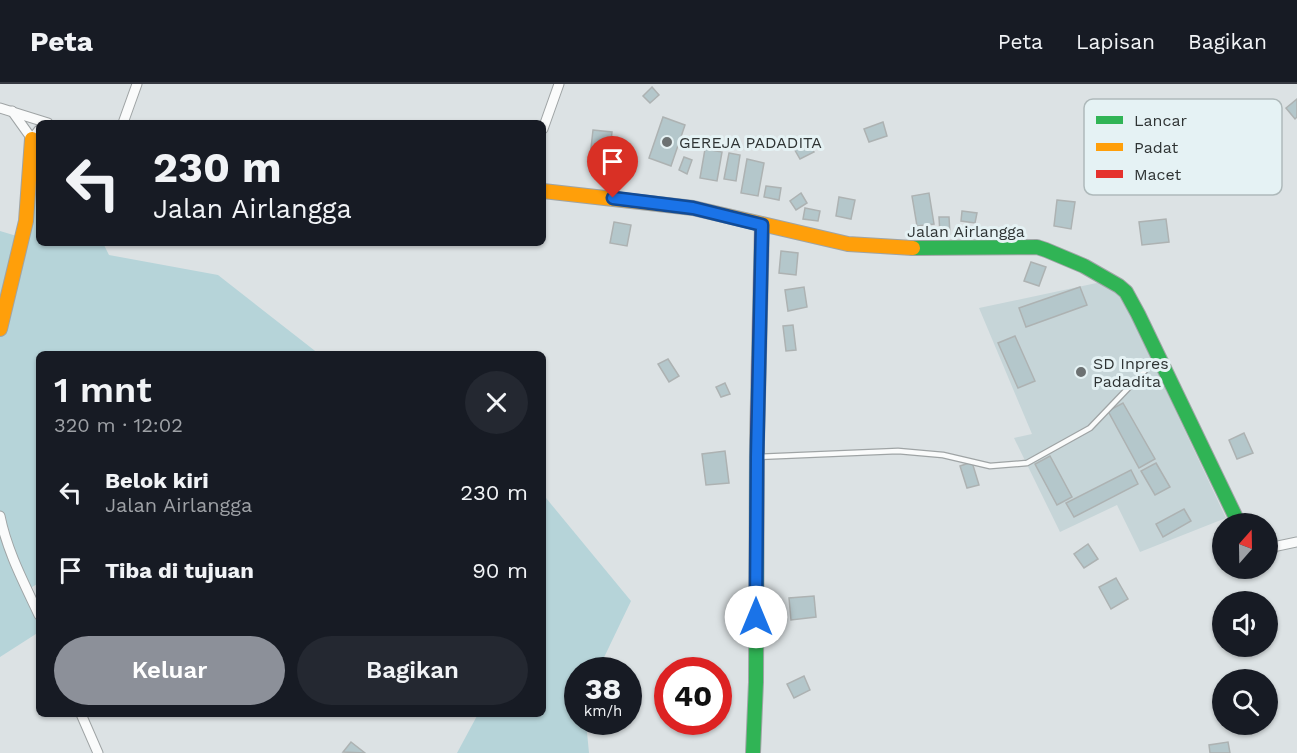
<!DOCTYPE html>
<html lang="id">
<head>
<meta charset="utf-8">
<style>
	body { margin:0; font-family:"Work Sans",sans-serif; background:#242831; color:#f1f3f6; height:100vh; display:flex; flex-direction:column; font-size:22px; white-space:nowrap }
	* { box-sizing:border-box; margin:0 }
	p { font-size:20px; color:#9ea1a6 }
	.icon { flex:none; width:33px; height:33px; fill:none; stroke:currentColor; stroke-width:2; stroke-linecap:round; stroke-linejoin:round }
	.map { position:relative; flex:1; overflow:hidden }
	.panel { position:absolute; left:36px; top:267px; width:510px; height:366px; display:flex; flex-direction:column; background:#171b24; border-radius:9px; box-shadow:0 2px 4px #0004 }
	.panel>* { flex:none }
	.top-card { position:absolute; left:36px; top:36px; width:510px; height:126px; border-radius:9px; box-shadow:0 2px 4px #0004; background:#171b24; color:#f1f3f6; overflow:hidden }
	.needle { width:39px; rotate:20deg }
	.fabs { position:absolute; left:1212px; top:429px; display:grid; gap:12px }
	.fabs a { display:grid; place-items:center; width:66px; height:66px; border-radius:50%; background:#171b24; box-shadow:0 2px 4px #0004; font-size:30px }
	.speed { position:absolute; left:564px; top:573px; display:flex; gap:12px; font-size:30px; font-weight:700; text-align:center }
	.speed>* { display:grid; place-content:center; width:78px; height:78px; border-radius:50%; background:#171b24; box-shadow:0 2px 4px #0004; line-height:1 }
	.speed small { font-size:15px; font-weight:400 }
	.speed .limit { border:9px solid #d22; background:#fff; color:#111 }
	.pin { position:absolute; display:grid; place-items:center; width:51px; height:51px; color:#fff; margin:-62px -26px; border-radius:50% 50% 50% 0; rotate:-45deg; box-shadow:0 0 6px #0007 }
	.pin .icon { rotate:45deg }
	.me { position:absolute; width:66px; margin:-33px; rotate:0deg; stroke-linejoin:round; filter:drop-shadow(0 0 4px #0008) }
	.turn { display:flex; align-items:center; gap:21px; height:126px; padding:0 18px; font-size:27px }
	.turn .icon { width:78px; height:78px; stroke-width:2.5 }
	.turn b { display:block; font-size:42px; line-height:51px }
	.round { display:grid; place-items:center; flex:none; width:63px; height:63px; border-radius:32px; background:#242831 }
	.headline { display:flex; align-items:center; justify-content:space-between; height:102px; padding:0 18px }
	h1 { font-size:36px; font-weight:600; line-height:45px }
	.primary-button { display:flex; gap:12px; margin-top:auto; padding:12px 18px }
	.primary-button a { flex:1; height:69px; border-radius:36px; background:#8c9099; color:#fff; font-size:24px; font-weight:600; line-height:69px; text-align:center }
	.primary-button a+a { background:#242831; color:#f1f3f6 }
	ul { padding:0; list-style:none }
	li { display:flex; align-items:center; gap:18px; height:78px; padding:0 18px }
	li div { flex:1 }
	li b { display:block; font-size:22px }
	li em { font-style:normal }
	header { display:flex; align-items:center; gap:36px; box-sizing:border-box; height:84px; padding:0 30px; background:#171b24; border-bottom:2px solid #363941 }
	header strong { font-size:28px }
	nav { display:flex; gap:33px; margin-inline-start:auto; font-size:21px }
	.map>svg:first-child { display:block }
</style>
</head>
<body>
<header>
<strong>Peta</strong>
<nav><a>Peta</a><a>Lapisan</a><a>Bagikan</a></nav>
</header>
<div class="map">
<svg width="1297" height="669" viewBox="0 0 1297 669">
	<rect width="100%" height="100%" fill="#dce2e4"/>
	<!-- built -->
	<polygon fill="#c6d5d8" points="1106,197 1121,211 1226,434 1140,468 1117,421 1060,448 1014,354 1032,350 979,224"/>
	<!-- green -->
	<g fill="#b6d4d9">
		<polygon points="27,55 39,62 39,159 103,159 109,171 218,191 319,270 39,270 39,499 25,507 39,541 39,548 0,573 0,147 20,153"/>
		<polygon points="543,414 546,414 631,517 598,586 578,586 578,638 586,638 589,669 457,669 478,630 543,630"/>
	</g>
	<!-- building -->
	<g fill="#b4c7cb" stroke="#adb2b2" stroke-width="1.5">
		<polygon points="652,3 659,11 650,19 643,12"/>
		<polygon points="1297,15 1297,33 1295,35 1286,24"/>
		<polygon points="663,33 685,41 671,82 649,74"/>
		<polygon points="883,38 887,52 869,58 864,45"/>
		<polygon points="593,46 612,48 609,75 590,73"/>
		<polygon points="806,54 814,68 800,75 792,61"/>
		<polygon points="705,65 722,68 717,97 700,94"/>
		<polygon points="729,69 740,71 736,97 724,95"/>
		<polygon points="684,73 692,76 687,90 679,86"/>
		<polygon points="747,75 764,79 758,112 741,109"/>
		<polygon points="766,102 781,104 779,116 764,113"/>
		<polygon points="801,109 807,119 796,126 790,117"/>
		<polygon points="929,109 934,140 917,142 912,112"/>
		<polygon points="839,113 855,116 851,135 836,132"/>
		<polygon points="1057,116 1075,118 1071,145 1054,142"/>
		<polygon points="805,124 820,127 818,137 803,135"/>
		<polygon points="962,127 977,129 975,139 961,137"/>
		<polygon points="939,133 949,133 950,150 940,150"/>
		<polygon points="1166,135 1169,158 1142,161 1139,138"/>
		<polygon points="614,138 631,141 627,162 610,159"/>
		<polygon points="781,167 798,169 796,191 779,189"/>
		<polygon points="1031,178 1046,183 1039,202 1024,197"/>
		<polygon points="804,203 807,223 788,227 785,206"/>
		<polygon points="1080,203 1087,221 1026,243 1019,224"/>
		<polygon points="793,241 796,266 786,267 783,242"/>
		<polygon points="1015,252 1035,297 1018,304 998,259"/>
		<polygon points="668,275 679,292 669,298 658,280"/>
		<polygon points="725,299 730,310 721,313 716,303"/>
		<polygon points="1123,319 1155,375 1139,384 1108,327"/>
		<polygon points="1244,349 1253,369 1237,375 1229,356"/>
		<polygon points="725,367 729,399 706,401 702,370"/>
		<polygon points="1050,372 1072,413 1057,421 1035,380"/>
		<polygon points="972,378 979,401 967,404 960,382"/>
		<polygon points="1156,379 1170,403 1155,411 1141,387"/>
		<polygon points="1131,386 1138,400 1074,433 1066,419"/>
		<polygon points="1184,425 1191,437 1163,453 1156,440"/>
		<polygon points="1088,460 1098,475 1084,484 1074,470"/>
		<polygon points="1116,494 1128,515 1111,525 1099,503"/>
		<polygon points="814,512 816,533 791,536 789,514"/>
		<polygon points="804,592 810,606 794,614 787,600"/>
		<polygon points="351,658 365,669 343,668"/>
		<polygon points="1228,658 1230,669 1210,669 1209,661"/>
	</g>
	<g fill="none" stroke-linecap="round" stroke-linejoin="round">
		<defs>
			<polyline id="lane" points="759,373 898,367 943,371 990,382 1027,379 1090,344 1157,274"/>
			<g id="street">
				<polyline points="0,24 48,39"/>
				<polyline points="12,27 32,55 39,46"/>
				<polyline points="123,39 137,0"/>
				<polyline points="543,45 559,0"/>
				<path d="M 0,432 C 7,467 24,499 39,531"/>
				<polyline points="1268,464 1297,458"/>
				<polyline points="81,630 98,669"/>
			</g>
			<g id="fast">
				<polyline points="913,164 1037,163 1046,166 1084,182 1119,202 1126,208 1138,230 1239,440"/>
				<polyline points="753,669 756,598 757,358"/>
			</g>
			<g id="slow">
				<polyline points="543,107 693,124 848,160 913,164"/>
				<polyline points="0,245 26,137 32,55"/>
			</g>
			<polyline id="jam" points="757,358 762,141"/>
		</defs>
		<!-- lane casing -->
		<use href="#lane" stroke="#9fa4a5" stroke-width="7"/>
		<!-- street casing -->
		<use href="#street" stroke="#9fa4a5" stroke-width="11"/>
		<!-- fast casing -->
		<use href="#fast" stroke="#9fa4a5" stroke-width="16"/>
		<!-- slow casing -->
		<use href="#slow" stroke="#9fa4a5" stroke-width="16"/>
		<!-- jam casing -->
		<use href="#jam" stroke="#9fa4a5" stroke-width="16"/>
		<!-- lane -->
		<use href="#lane" stroke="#fafbfb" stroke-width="4.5"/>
		<!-- street -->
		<use href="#street" stroke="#fafbfb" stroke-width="9"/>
		<!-- fast -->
		<use href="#fast" stroke="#30b455" stroke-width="14"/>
		<!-- slow -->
		<use href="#slow" stroke="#ff9f0a" stroke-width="14"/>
		<!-- jam -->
		<use href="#jam" stroke="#e5322d" stroke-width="14"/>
	</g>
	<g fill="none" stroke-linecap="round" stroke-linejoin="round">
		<defs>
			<polyline id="route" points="613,114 693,124 762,141 757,373 756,533"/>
		</defs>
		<!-- route casing -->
		<use href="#route" stroke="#114b97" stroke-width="15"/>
		<!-- route -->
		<use href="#route" stroke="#1a73e8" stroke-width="10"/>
	</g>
	<!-- markers -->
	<g fill="#6c7172" stroke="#e5f2f4" stroke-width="2">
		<circle cx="667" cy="58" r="6"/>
		<circle cx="1081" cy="288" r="6"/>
	</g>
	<g text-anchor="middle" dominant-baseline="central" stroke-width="6" stroke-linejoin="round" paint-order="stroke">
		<!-- poi labels -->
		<g font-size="16" fill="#2f3434" stroke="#e5f2f4" text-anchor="start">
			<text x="679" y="58">GEREJA PADADITA</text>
			<text x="1093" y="279">SD Inpres<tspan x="1093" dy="18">Padadita</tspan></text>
		</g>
		<!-- street labels -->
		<g font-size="16" fill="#2f3434" stroke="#e5f2f4">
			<text x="966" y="147">Jalan Airlangga</text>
		</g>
	</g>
	<!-- legend -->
	<rect x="1084" y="15" width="198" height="96" rx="9" fill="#e5f2f4" stroke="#aeb9ba" stroke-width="1.5"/>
	<rect x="1096" y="32" width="27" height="8" fill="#30b455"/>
	<rect x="1096" y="59" width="27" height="8" fill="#ff9f0a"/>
	<rect x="1096" y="86" width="27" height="8" fill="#e5322d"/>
	<g font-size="16" fill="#2f3434">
		<text x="1134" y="42">Lancar</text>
		<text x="1134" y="69">Padat</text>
		<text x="1134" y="96">Macet</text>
	</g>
</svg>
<div class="fabs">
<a><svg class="needle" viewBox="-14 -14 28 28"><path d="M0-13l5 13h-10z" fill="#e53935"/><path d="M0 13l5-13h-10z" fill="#9ea1a6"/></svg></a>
<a><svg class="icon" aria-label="sound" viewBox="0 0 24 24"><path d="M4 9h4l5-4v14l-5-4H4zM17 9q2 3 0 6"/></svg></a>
<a><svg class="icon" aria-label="search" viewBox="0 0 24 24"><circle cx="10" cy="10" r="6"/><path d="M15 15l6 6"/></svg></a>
</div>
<div class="speed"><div>38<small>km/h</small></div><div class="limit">40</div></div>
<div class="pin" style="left:613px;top:114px;background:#d93025"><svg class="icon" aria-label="arrive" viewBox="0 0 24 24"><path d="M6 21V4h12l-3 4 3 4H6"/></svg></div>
<svg class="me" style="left:756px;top:533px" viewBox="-20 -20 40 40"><circle r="19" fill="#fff"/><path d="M0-13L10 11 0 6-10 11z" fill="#1a73e8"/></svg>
<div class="top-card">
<div class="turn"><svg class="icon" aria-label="left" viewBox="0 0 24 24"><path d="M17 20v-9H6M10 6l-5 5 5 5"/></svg><div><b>230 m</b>Jalan Airlangga</div></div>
</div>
<section class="panel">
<div class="headline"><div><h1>1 mnt</h1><p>320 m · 12:02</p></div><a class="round"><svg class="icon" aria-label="close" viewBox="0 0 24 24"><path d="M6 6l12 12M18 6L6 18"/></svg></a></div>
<ul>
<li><svg class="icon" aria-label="left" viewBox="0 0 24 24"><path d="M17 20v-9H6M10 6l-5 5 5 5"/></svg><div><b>Belok kiri</b><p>Jalan Airlangga</p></div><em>230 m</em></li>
<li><svg class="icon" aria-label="arrive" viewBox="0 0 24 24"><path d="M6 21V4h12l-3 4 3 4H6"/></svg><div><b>Tiba di tujuan</b></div><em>90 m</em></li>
</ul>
<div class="primary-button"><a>Keluar</a><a>Bagikan</a></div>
</section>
</div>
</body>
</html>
